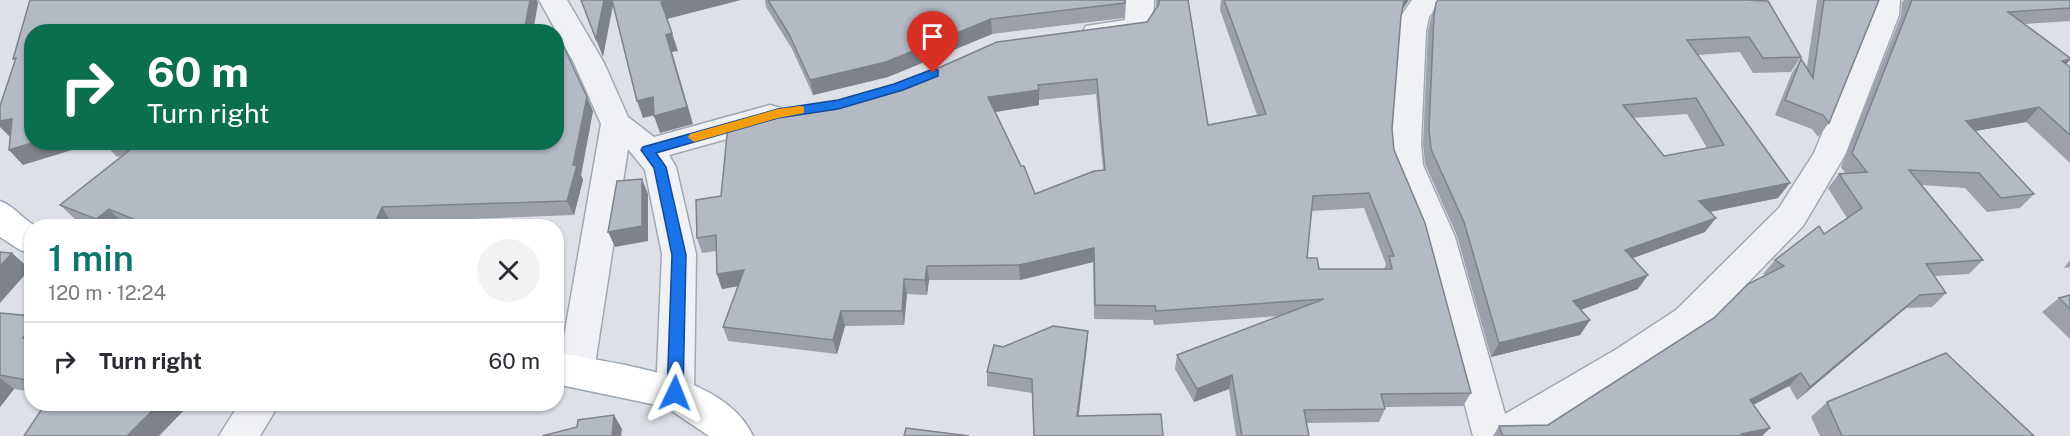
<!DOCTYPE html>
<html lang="en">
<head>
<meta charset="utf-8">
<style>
	body { margin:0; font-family:"Public Sans",sans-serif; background:#f2f2f3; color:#2b2b33; height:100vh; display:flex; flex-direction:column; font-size:22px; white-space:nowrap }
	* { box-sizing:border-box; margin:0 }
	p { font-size:20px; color:#7c7c81 }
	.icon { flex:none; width:33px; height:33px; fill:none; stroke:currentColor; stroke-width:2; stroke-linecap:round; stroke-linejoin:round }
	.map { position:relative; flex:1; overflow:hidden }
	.side { position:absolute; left:24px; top:219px; width:540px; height:192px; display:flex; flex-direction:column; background:#fff; border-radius:24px; box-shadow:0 2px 4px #0004 }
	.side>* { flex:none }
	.hud { position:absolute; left:24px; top:24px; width:540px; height:126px; border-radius:24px; box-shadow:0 2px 4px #0004; background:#0b6e4f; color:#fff; overflow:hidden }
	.pin { position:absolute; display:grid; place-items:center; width:51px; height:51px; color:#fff; margin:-62px -26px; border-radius:50% 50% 50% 0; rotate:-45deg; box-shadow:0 0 6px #0007 }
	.pin .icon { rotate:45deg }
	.me { position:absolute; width:66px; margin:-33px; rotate:2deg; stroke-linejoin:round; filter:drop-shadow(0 0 4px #0008) }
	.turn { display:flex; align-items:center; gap:21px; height:126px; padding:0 24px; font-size:27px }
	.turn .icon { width:78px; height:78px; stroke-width:2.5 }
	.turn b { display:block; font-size:42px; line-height:51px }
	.round { display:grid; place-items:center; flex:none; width:63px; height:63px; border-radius:32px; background:#f2f2f3 }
	.headline { display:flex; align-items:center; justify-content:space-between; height:102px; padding:0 24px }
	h1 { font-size:36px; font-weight:600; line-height:45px; color:#0f766e }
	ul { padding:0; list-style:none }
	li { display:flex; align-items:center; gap:18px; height:78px; padding:0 24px; border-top:2px solid #e1e1e2 }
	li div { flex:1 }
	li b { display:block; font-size:22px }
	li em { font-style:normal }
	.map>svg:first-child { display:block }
</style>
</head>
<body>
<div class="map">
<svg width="2070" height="436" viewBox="0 0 2070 436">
	<rect width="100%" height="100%" fill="#dde1e7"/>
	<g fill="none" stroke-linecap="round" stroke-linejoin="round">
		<defs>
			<g id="minor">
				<polygon points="539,0 567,0 604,63 628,117 654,137 770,105 781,108 785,116 781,124 669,155 676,167 696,254 694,393 688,404 675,409 662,404 656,393 662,254 645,170 628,149 594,371 589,382 576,387 563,382 558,371 601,124 574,63"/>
				<path d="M 1126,0 L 1154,0 L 1153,25 L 1149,32 C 1129,38 1107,45 1086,40 L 1082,33 L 1086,26 L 1125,20 Z"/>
				<polygon points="1412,0 1441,0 1429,17 1426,31 1421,144 1423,165 1455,237 1505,414 1615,350 1676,310 1779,208 1814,153 1871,15 1872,0 1900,0 1899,15 1845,155 1803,226 1702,330 1538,436 1473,436 1421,237 1391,165 1389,144 1398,31 1401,16"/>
				<polygon points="239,404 279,404 260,436 219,436"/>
			</g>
			<g id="major">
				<path d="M 0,201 C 14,206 22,218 35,226 L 32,226 L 32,254 L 20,250 L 0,237 Z"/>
				<path d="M 556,352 C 617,365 724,373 753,436 L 709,436 L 666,407 L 556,384 Z"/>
			</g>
		</defs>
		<!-- minor casing -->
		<use href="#minor" stroke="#a2a8b1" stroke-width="3"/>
		<!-- major casing -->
		<use href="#major" stroke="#9ba5b3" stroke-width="3"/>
		<!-- minor -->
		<use href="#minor" fill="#eff1f5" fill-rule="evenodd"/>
		<!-- major -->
		<use href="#major" fill="#fff" fill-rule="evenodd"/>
	</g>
	<!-- wall -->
	<g fill="#9ba0a9" fill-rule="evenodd">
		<polygon points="765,0 1126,0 1124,18 992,34 888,77 813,95 792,49 766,7"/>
		<path d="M 1156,0 L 1188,0 L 1208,125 L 1257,115 L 1220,10 L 1221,0 L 1409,0 L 1401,11 L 1401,16 L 1392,129 L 1394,150 L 1471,393 L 1463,406 L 1385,407 L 1385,409 L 1379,422 L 1306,423 L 1309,436 L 1236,436 L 1229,389 L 1194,402 L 1175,369 L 1177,355 L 1279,316 L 1154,325 L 1153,320 L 1094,319 L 1093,262 L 1020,280 L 929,280 L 927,295 L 907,294 L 904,325 L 845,326 L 837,354 L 728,341 L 723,327 L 738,286 L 722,289 L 717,274 L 716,251 L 702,253 L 697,238 L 721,196 L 836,102 L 1147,22 L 1156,8 ZM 1096,94 L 1103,170 L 1035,194 L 995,112 L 1039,105 L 1039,100 ZM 1364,208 L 1386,264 L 1384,269 L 1319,269 L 1307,258 L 1311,211 Z"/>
		<path d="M 1746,0 L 1801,57 L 1791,72 L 1753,73 L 1740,52 L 1697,55 L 1778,198 L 1710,212 L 1705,232 L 1633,258 L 1638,289 L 1580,310 L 1590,320 L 1580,335 L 1491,357 L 1457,236 L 1425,164 L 1423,144 L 1428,31 L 1431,18 L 1436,3 ZM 1687,114 L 1707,148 L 1664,156 L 1633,118 Z"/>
		<polygon points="1817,0 1879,0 1829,123 1818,137 1812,129 1775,115 1792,73 1801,59 1807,67"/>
		<polygon points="1904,0 2070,0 2070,21 2025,24 2070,58 2070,60 2066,64 2070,67 2070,163 2026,122 1975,131 2034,194 2020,208 1987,212 1965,188 1922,185 1983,260 1969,274 1934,276 1946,293 1932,307 1906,308 1797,400 1789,386 1753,405 1770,428 1762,436 1493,436 1499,426 1548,425 1714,318 1766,275 1763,274 1775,260 1824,234 1847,218 1828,188 1839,174 1846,174 1841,167 1901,16 1902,2"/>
		<polygon points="593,111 581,175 583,180 574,215 391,222 389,226 131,226 123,223 119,226 93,226 75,219 60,205 122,156 117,157 104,143 386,142 384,144 457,143"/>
		<polygon points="2070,260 2070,267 2064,268"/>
		<polygon points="2070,295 2070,339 2042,312 2059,298"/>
		<polygon points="0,313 32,316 32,392 14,389 0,407"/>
		<polygon points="1087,346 1034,436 1032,393 987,386 987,372 1003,347"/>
		<polygon points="1827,402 2034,436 1820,436 1811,417"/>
	</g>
	<!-- shaded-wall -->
	<g fill="#7e8289">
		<polygon points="530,0 537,0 538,3 533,32 524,32"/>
		<polygon points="604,0 614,0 603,57 596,39"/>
		<polygon points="667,0 741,0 667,19 661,2"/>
		<polygon points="1404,0 1409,0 1399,15"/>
		<polygon points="991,19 992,34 888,77 813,95 810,80"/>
		<polygon points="672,33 678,51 672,52 693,124 660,133 654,116 666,35"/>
		<polygon points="2070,59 2070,60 2058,73 2062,61"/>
		<polygon points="1039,90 1039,105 989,113 988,97"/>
		<polygon points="587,97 593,111 581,175 583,180 574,215 567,201"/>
		<polygon points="653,97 659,114 643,118 637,101"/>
		<polygon points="2039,107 2026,122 1953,135 1966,121"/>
		<polygon points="12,119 26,133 9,136 0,127 0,121"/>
		<polygon points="35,142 98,142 23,165 9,150"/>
		<polygon points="365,142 386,142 372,159 363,145"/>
		<polygon points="642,179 648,194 648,241 615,247 608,232"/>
		<polygon points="1790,183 1778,198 1689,216 1699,201"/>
		<polygon points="382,207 391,222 389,226 377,226 375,223"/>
		<polygon points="109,209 123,223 119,226 104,226 96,219"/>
		<polygon points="1716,218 1705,232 1616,264 1625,250"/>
		<polygon points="1094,248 1093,262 1020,280 1019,265"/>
		<polygon points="12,253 30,269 0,303 0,266"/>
		<polygon points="927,266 929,280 927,295 925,280"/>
		<polygon points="744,270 749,284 722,289 717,274"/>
		<polygon points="1648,275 1638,289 1564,316 1573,301"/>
		<polygon points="904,279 907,294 904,325 902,311"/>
		<polygon points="1920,295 1906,308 1797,400 1810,387"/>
		<polygon points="841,311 845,326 837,354 833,340"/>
		<polygon points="1590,320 1580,335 1491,357 1499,343"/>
		<polygon points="32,327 32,345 23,338"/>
		<polygon points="1088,331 1087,346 1077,430 1077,416"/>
		<polygon points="1801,373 1789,386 1738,413 1750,400"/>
		<polygon points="1232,375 1229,389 1194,402 1197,389"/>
		<polygon points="0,378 14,389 0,407"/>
		<polygon points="159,404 190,404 159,436 127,436"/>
		<polygon points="614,415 622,429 621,436 612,436"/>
		<polygon points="1770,428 1762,436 1740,436 1741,434"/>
	</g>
	<!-- building -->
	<g fill="#b4bac4" stroke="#7e8289" stroke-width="1.5" fill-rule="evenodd">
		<polygon points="30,0 530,0 524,32 254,32 255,30 246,32 32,32 32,142 35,142 9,150 12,119 0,121 0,106 16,58 13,59"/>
		<polygon points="581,0 604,0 596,39"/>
		<polygon points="612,0 667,0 661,2 672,33 666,35 687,107 654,116 653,97 637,101"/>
		<polygon points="768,0 1125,0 1125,3 991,19 886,62 810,80 789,34"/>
		<path d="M 1159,0 L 1188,0 L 1208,125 L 1266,114 L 1224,0 L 1404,0 L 1401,16 L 1392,129 L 1394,150 L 1425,223 L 1471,393 L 1381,394 L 1385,409 L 1304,410 L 1309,436 L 1242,436 L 1232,375 L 1197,389 L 1177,355 L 1324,299 L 1156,311 L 1155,306 L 1095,305 L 1094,248 L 1019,265 L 927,266 L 925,280 L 904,279 L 902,311 L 841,311 L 833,340 L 723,327 L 744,270 L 717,274 L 716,235 L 697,238 L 696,200 L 721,196 L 728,125 L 775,112 L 836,102 L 909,81 L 997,42 L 1147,22 L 1159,4 ZM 1097,79 L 1105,170 L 1094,171 L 1035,194 L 1024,166 L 1021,166 L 988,97 L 1039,90 L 1038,85 ZM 1369,193 L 1394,256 L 1389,256 L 1392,269 L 1319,269 L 1317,258 L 1307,258 L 1313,196 Z"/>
		<path d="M 1438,0 L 1746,0 L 1768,1 L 1801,57 L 1763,58 L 1749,37 L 1687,40 L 1790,183 L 1699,201 L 1716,218 L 1625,250 L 1648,275 L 1573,301 L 1590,320 L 1499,343 L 1464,222 L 1431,149 L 1429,129 L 1434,16 L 1436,3 ZM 1696,98 L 1724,145 L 1664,156 L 1623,105 Z"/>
		<polygon points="1824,0 1879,0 1829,123 1823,115 1785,100 1801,59 1813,78"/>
		<polygon points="1912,0 2070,0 2070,8 2008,12 2070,58 2070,59 2062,61 2070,67 2070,135 2039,107 1966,121 2034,194 2001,198 1979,173 1909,170 1983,260 1926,264 1946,293 1920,295 1810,387 1801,373 1750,400 1770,428 1741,434 1742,436 1503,436 1499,426 1548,425 1714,318 1748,284 1784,266 1775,260 1819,226 1824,234 1862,208 1839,174 1867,172 1852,153"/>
		<polygon points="562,43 587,97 573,165 577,165 567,201 382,207 375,223 259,226 150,226 109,209 96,219 60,205 140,142 365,142 363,145 457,142 556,142 556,44"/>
		<polygon points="642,179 642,226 608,232 617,181"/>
		<polygon points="0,252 12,253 0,266"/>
		<polygon points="2070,295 2070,309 2059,298"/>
		<polygon points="0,313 32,316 32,327 23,338 32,339 32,381 0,375"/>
		<polygon points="1053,326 1088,331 1077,416 1161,414 1163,436 1034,436 1032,379 987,372 994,345 1003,347"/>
		<polygon points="1946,353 2034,436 1842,436 1827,402"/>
		<polygon points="45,404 159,404 127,436 24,436"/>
		<polygon points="614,415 612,436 542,436 577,427 578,420"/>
		<polygon points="906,428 969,436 904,436"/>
	</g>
	<!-- route -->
	<polygon fill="#1a73e8" stroke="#114b97" stroke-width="1.5" points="933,69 938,70 938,76 903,90 838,109 778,118 656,153 666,167 686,255 683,393 680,398 669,398 667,393 672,255 654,168 641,150 643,147 778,109 838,100 894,84"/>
	<!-- slow -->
	<polygon fill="#f59e0b" points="800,106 804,107 804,113 778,118 694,142 688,137 690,134 778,109"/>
</svg>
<div class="pin" style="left:933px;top:73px;background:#d93025"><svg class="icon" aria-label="arrive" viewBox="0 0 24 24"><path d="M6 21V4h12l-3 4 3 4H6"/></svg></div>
<svg class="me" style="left:675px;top:393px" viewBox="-20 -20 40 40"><path d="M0-17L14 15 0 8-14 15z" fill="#1a73e8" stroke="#fff" stroke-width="4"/></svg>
<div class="hud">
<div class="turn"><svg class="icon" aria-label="right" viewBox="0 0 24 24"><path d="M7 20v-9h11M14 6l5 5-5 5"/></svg><div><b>60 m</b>Turn right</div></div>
</div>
<section class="side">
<div class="headline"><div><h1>1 min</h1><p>120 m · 12:24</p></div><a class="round"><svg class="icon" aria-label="close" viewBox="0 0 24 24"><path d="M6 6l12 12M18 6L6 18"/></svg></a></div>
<ul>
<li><svg class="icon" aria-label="right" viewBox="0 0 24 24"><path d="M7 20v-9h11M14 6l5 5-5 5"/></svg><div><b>Turn right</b></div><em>60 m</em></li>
</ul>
</section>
</div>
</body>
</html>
